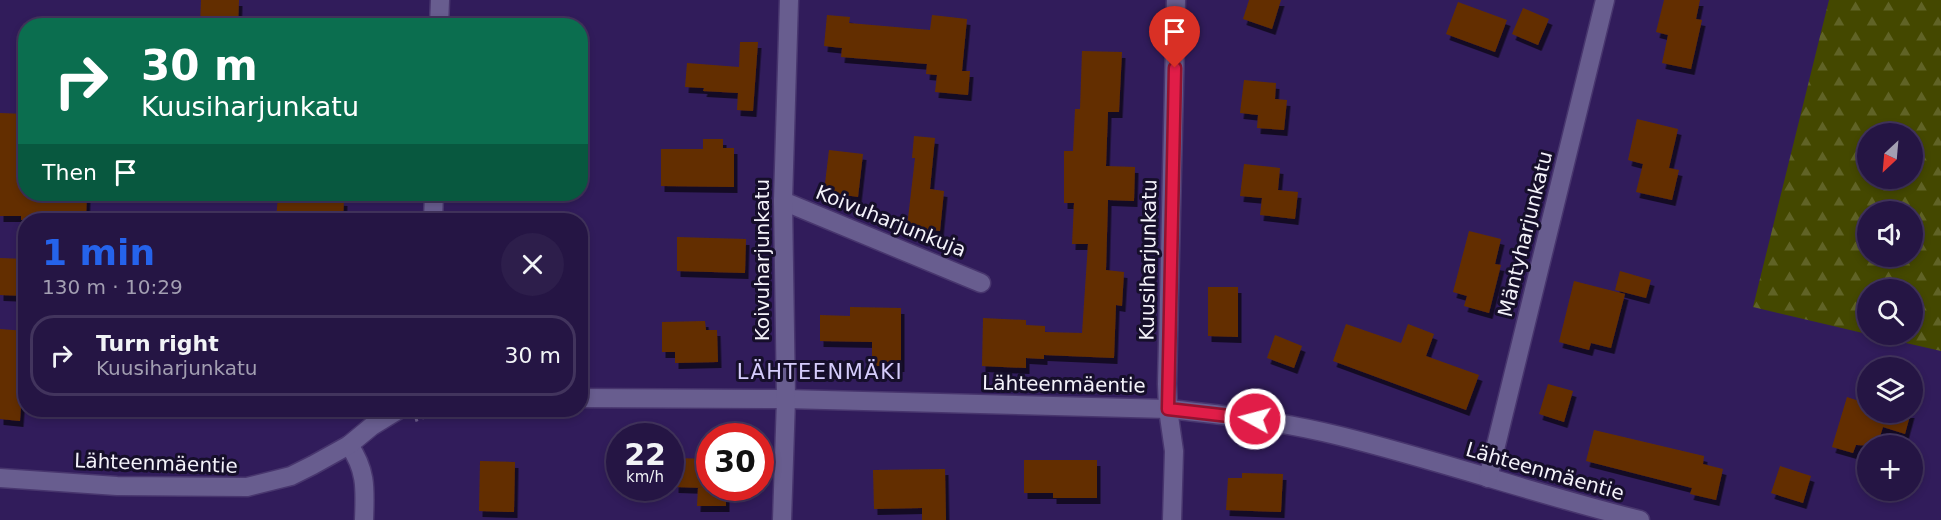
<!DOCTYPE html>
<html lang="en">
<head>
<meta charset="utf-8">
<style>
	body { margin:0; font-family:"DejaVu Sans",sans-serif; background:#2d1e4b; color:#f1f3f6; height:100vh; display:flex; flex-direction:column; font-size:22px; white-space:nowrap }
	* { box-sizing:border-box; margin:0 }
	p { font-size:20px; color:#a39fb2 }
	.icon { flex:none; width:33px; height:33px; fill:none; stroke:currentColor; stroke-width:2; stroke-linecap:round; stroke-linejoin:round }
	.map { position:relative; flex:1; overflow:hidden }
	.sheet { position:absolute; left:18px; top:213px; width:570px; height:204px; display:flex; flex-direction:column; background:#251544; border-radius:24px; box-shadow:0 3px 9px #0003,0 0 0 2px #42345d }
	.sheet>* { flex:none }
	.hud { position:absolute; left:18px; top:18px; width:570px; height:183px; border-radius:24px; box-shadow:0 3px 9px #0003,0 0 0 2px #42345d; background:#0b6e4f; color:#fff; overflow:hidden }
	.needle { width:39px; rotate:206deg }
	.controls { position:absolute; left:1857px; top:123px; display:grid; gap:12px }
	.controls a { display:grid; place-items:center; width:66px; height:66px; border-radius:50%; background:#251544; box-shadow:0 3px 9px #0003,0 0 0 2px #42345d; font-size:30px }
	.speed { position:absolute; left:606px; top:423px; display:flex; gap:12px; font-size:30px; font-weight:700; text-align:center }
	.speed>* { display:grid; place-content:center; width:78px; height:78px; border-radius:50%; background:#251544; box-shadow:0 3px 9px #0003,0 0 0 2px #42345d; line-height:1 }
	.speed small { font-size:15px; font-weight:400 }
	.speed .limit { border:9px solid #d22; background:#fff; color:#111 }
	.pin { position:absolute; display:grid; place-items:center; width:51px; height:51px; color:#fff; margin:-62px -26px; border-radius:50% 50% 50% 0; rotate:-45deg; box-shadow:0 0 6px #0007 }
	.pin .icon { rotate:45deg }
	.me { position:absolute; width:66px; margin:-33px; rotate:277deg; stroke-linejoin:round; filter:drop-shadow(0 0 4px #0008) }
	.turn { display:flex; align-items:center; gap:21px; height:126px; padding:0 24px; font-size:27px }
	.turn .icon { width:78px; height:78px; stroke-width:2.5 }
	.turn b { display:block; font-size:42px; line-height:51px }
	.then { display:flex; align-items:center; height:57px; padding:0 24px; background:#0003; gap:12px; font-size:22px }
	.round { display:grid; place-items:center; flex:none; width:63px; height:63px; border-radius:32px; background:#2d1e4b }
	.overview { display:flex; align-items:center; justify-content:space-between; height:102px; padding:0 24px }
	h1 { font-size:36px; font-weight:700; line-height:45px; color:#2563eb }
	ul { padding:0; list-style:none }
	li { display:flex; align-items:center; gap:18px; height:81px; margin:0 12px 9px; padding:0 12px; border:3px solid #42345d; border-radius:24px }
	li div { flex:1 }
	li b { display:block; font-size:22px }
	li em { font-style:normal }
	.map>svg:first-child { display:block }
</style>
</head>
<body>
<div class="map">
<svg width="1941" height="520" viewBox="0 0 1941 520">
	<defs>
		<pattern id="forest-firs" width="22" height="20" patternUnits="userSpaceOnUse" patternTransform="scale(1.5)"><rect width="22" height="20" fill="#444800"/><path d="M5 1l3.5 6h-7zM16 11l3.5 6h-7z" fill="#606326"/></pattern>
		<filter id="shadow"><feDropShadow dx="3.5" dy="6" stdDeviation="0" flood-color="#0009"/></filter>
	</defs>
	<rect width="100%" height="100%" fill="#311c5b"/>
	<!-- forest -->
	<path fill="url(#forest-firs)" fill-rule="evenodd" d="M 1829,0 L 1941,0 L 1941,351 L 1871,335 L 1912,334 L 1912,290 L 1868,290 L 1867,334 L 1753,307 ZM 1868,134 L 1912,134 L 1912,178 L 1868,178 ZM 1868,212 L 1912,212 L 1912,256 L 1868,256 Z"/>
	<!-- building -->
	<g fill="#642f01" filter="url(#shadow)">
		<polygon points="201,0 239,0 238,26 200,26"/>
		<polygon points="1249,0 1281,0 1272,29 1243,19"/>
		<polygon points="1664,0 1700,0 1696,19 1702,20 1691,69 1662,63 1668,35 1656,32"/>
		<polygon points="1458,2 1507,20 1495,52 1446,34"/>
		<polygon points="1523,8 1549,19 1538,45 1512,34"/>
		<polygon points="827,15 850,17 849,23 930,30 932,15 967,19 962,71 970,71 968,95 935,92 937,75 926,74 927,64 841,57 842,48 824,46"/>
		<polygon points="740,42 758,42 753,111 737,110 738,93 703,91 704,88 685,87 687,63 739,67"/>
		<polygon points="1082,51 1122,52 1119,112 1108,112 1106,166 1135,167 1134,201 1108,200 1106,270 1124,272 1122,306 1116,305 1114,358 1044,355 1044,359 1026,358 1026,368 982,366 983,318 1026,320 1026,325 1045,326 1045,332 1082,333 1088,244 1072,244 1074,203 1064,203 1064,151 1073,151 1075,109 1080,109"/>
		<polygon points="1244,80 1276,83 1275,99 1287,100 1284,130 1257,128 1258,115 1240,113"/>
		<polygon points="0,113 26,114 26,194 87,194 86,219 45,215 45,220 21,220 21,216 0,216"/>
		<polygon points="1637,119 1678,129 1669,168 1679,170 1672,200 1636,192 1643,164 1628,160"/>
		<polygon points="914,136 935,138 930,189 944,191 940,231 907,227 915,158 912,158"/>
		<polygon points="703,139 723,139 723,148 734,148 734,187 661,186 661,149 703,149"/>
		<polygon points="829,150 863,154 858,197 824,192"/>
		<polygon points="1244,164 1280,168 1278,190 1298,192 1295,219 1260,215 1262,198 1240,196"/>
		<polygon points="278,196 344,200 343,220 276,220"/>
		<polygon points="1469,231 1501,239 1495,264 1501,265 1489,313 1464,306 1467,296 1453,292"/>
		<polygon points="677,237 746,239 745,273 677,271"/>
		<polygon points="0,258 26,259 26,296 0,295"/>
		<polygon points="1620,271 1651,280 1646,298 1615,290"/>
		<polygon points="1574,281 1625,294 1611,348 1591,343 1589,350 1559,342"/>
		<polygon points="1208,287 1238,287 1238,337 1208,336"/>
		<polygon points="850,307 901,308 901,366 872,366 872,342 820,341 820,315 850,316"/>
		<polygon points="705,321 706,330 717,330 718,362 675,363 675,352 662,352 662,322"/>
		<polygon points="1346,324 1401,343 1408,324 1434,334 1426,356 1479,375 1466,410 1333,361"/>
		<polygon points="0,329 26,331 26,391 22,391 20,421 0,419"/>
		<polygon points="1275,335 1302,346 1294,368 1267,358"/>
		<polygon points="1548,384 1573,391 1564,422 1539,414"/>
		<polygon points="1847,397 1868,404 1868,412 1911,412 1905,434 1883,427 1877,446 1856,445 1853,453 1832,447"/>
		<polygon points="1594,430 1704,456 1703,464 1723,469 1716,500 1690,494 1692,488 1586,461"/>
		<polygon points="676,458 710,459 710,488 726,488 726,506 697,506 698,488 703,488 675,487"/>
		<polygon points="1024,460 1097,460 1097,498 1053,498 1053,493 1024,493"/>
		<polygon points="480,461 515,462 514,512 479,511"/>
		<polygon points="1780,466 1811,476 1803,503 1771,493"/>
		<polygon points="945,469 946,520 922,520 922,508 874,509 873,470"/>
		<polygon points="1242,473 1283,474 1281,512 1226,510 1228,478 1242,478"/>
	</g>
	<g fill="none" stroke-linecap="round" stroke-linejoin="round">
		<defs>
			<g id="minor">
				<polyline points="439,26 440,0"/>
				<polyline points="783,201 981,283"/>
				<polyline points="433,220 434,194"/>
				<path d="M 580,398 L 786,399 L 1168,409 C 1226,415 1284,422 1340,436 C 1441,461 1539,495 1640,520"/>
				<path d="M 349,445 C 367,471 365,490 364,520"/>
				<polyline points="0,478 117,486 247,487 291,476 313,465 349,445 372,426 398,410"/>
				<polyline points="1488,478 1605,0"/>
				<polyline points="782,520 786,399 783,201 789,0"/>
				<polyline points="1172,520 1174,451 1168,409 1167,384 1176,0"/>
			</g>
		</defs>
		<!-- minor casing -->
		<use href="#minor" stroke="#48366e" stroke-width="21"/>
		<!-- path -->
		<polyline stroke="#6c5d8b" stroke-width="4" stroke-dasharray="3 4.5" stroke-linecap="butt" points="415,420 427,416 445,413 566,413"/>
		<!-- minor -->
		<use href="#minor" stroke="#685d8f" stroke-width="18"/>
	</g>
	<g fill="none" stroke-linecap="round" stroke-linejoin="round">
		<defs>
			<polyline id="route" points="1175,68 1168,409 1255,419"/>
		</defs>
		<!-- route casing -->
		<use href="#route" stroke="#92132f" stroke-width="15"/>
		<!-- route -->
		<use href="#route" stroke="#e11d48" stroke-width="10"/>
	</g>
	<g text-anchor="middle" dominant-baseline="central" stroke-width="6" stroke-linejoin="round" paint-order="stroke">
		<!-- street labels -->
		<g font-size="20" fill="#f4f2fa" stroke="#160f2a">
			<text transform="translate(891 221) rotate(22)">Koivuharjunkuja</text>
			<text transform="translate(1525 234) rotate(-76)">Mäntyharjunkatu</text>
			<text transform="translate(762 260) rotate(-90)">Koivuharjunkatu</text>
			<text transform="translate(1148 260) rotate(-89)">Kuusiharjunkatu</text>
			<text transform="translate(1064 384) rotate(1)">Lähteenmäentie</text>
			<text transform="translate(156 463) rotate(2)">Lähteenmäentie</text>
			<text transform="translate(1545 471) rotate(16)">Lähteenmäentie</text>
		</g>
		<!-- neighbourhood labels -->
		<g font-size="21" letter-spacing="1.5" fill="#d5ccfb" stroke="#160f2a">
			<text x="820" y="372">LÄHTEENMÄKI</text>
		</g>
	</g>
</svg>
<div class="controls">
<a><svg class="needle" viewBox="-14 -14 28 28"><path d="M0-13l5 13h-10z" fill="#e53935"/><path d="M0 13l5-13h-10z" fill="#a39fb2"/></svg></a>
<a><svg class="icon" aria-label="sound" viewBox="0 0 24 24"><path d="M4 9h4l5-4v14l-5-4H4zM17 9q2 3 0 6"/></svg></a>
<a><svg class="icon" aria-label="search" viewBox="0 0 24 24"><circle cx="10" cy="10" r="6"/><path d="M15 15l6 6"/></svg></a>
<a><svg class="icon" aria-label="layers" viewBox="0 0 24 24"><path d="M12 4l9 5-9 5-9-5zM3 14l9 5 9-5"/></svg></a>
<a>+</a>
</div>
<div class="speed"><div>22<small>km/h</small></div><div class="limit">30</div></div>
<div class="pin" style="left:1175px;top:68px;background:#d93025"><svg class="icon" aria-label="arrive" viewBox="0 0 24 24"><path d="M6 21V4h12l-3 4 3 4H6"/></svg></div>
<svg class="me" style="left:1255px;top:419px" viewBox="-20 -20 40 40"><circle r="17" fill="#e11d48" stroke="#fff" stroke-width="3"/><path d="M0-11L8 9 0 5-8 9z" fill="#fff"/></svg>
<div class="hud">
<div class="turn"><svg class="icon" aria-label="right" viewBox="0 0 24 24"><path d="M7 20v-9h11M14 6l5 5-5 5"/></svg><div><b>30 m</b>Kuusiharjunkatu</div></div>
<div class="then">Then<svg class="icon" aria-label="arrive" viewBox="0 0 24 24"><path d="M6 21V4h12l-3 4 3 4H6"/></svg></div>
</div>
<section class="sheet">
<div class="overview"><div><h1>1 min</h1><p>130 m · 10:29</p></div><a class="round"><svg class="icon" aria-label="close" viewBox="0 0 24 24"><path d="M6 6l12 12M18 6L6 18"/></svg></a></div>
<ul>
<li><svg class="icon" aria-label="right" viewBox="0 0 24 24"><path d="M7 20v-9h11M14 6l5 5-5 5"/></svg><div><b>Turn right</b><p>Kuusiharjunkatu</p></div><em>30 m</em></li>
</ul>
</section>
</div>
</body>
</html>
